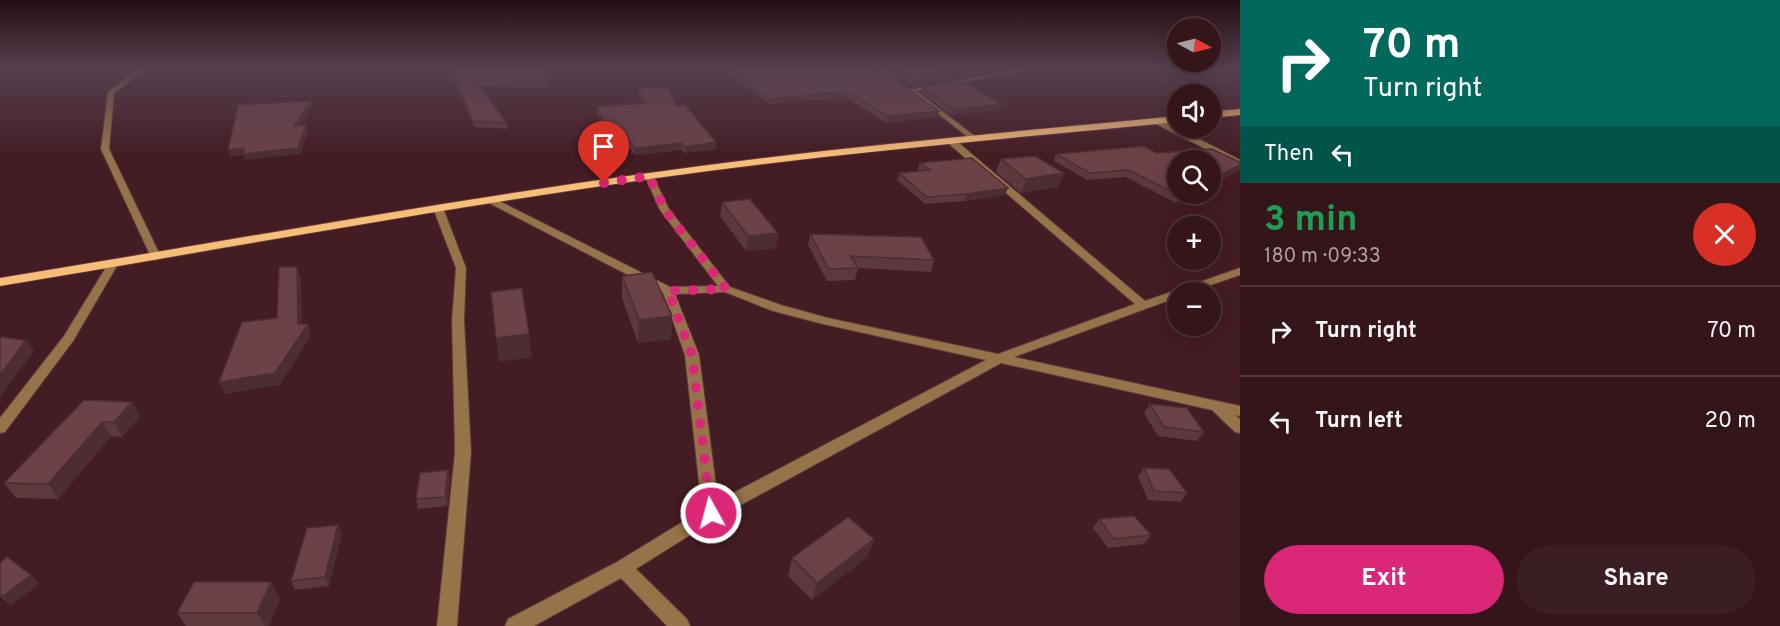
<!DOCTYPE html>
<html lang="en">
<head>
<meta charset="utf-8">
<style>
	body { margin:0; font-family:Overpass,sans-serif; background:#3b1e23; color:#f1f3f6; height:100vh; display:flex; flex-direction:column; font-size:22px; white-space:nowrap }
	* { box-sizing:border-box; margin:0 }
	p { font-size:20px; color:#a99fa2 }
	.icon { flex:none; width:33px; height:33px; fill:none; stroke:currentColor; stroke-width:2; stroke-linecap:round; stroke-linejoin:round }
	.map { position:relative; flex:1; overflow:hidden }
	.sheet { display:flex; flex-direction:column; background:#33151a; width:540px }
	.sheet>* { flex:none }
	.guide { background:#00695c; color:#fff; overflow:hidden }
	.needle { width:39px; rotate:97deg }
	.tools { position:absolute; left:1167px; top:18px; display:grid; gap:12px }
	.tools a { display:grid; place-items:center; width:54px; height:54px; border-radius:50%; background:#33151a; box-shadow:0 3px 15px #0003,0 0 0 2px #4e3439; font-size:30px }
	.pin { position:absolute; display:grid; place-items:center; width:51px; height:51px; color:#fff; margin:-62px -26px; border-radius:50% 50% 50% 0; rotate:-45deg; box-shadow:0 0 6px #0007 }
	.pin .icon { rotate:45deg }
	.me { position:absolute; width:66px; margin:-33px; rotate:353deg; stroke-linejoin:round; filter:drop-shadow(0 0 4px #0008) }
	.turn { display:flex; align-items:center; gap:21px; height:126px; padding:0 24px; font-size:27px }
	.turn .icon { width:78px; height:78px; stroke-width:2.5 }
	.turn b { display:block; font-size:42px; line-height:51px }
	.then { display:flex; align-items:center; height:57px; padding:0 24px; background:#0003; gap:12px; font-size:22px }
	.round { display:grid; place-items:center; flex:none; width:63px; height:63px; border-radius:32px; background:#3b1e23 }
	.overview { display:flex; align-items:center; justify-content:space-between; height:102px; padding:0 24px }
	h1 { font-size:36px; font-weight:700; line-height:45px; color:#1e9e55 }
	.cta { display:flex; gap:12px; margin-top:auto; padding:12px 24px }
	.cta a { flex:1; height:69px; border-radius:36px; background:#db2777; color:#fff; font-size:24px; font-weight:700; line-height:69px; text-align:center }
	.cta a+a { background:#3b1e23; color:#f1f3f6 }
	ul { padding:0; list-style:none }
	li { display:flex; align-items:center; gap:18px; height:90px; padding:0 24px; border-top:2px solid #4e3439 }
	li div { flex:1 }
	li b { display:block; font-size:22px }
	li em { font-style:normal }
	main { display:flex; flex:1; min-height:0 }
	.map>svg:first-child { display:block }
</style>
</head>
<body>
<main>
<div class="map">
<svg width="1240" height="626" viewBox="0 0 1240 626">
	<rect width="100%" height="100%" fill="#441c23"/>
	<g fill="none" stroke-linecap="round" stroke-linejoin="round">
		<defs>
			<g id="street">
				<polygon points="139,69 146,69 114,93 109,149 161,257 156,260 151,257 101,149 108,92"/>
				<polygon points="877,69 884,69 900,81 895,82"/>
				<polygon points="1018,69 1030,69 916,91 976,137 976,141 973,141 908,90"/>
				<polygon points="1154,119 1160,119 1240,160 1240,166 1154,123"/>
				<path d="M 948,139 L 954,139 L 1145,301 L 1240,268 L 1240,275 L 1190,292 L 1178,292 L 1178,297 L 1014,357 L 1240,406 L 1240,416 L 1235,415 L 1240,419 L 1240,433 L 1235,432 L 1212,410 L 1001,363 L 717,518 L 636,569 L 687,619 L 690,626 L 667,626 L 621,578 L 534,626 L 505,626 L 508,619 L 617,562 L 702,510 L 685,355 L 663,293 L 489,203 L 489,199 L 495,199 L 670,287 L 718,286 L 660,210 L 645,176 L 652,174 L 669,209 L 730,287 L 781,305 L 828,318 L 998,354 L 1135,304 L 948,143 ZM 725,292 L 773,311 L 823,324 L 986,360 L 718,501 L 699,355 L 675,294 Z"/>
				<polygon points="438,205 443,208 466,268 464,320 471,452 457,626 437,626 455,452 452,320 456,268 433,208"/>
				<polygon points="113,261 118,264 73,341 5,432 0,433 0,418 64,336 108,264"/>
			</g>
			<g id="primary">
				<polygon points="1240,109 1240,115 1210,118 1210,112"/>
				<path d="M 1178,116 L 1178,122 C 1001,139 824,154 649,179 C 432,210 216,250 0,286 L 0,278 C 216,243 432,203 649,173 C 824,148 1001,133 1178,116 Z"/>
			</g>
		</defs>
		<!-- street casing -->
		<use href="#street" stroke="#5e393f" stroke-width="2"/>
		<!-- primary casing -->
		<use href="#primary" stroke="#5e393f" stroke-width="2"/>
		<!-- street -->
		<use href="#street" fill="#967348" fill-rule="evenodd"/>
		<!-- primary -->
		<use href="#primary" fill="#f8bd77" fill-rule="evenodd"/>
	</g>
	<!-- wall -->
	<g fill="#5d383d">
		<polygon points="450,69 466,69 468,71 546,69 547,88 479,86 507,123 508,129 474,127"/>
		<polygon points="727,69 866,69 939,111 937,117 886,123 845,97 769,104 726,72"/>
		<polygon points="887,69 939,69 947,79 913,86"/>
		<polygon points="923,87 1002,104 1000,110 951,115 921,92"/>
		<polygon points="638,89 676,106 716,142 716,149 685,153 681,150 635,155 620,137 611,138 597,113 596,107 643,103 638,94"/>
		<polygon points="1156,153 1240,162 1240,169 1210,185 1210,160 1178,194 1195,194 1176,203 1126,177 1087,180 1054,161 1056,154"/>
		<polygon points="1001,159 1064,173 1058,187 1021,193 996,172"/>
		<polygon points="920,163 1008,188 1005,195 965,201 925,204 897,180 899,173 920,171 918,169"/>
		<polygon points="722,202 778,233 776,248 746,251 720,216"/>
		<polygon points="810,234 934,260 931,272 858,268 855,280 827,281 808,245"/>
		<polygon points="622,276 672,316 671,339 638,343 622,298"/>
		<polygon points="132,402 140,416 122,437 111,436 58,499 16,498 4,483"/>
		<polygon points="1150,404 1204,432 1197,441 1158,436 1144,413"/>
		<polygon points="1144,468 1187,493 1181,502 1148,500 1138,477"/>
		<polygon points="448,470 450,479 447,506 418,509 416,499"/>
		<polygon points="1099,519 1151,535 1144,544 1108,548 1093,528"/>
		<polygon points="338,525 342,534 329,586 295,590 291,581"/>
		<polygon points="874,539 867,557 812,600 788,576 792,558"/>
		<polygon points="0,563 31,575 39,584 11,605 0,596"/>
		<polygon points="271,582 280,599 269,626 186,626 177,613"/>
	</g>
	<!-- shaded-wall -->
	<g fill="#4c2e32">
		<polygon points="948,74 947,79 913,86 914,80"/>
		<polygon points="846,91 845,97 769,104 769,99"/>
		<polygon points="311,101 312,107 296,132 294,126"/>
		<polygon points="1002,104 1000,110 951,115 953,109"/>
		<polygon points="939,111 937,117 886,123 888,116"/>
		<polygon points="306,125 308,131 300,154 245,160 244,155 231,157 228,150 244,148"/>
		<polygon points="620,130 620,137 611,138 610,132"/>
		<polygon points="716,142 716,149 685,153 685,147"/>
		<polygon points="681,143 681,150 635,155 635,148"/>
		<polygon points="1240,165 1240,170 1210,185 1210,180"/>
		<polygon points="1064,173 1058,187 1021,193 1026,179"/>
		<polygon points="1008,188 1005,195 965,201 967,194"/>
		<polygon points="1185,194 1195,194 1176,203 1180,196"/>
		<polygon points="778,233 776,248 746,251 748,236"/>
		<polygon points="297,267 301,278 302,333 308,324 311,336 280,385 225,394 219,382 298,324"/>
		<polygon points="672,316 671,339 638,343 639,320"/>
		<polygon points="529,334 532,357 499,362 496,338"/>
		<polygon points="26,340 34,351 0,397 0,375"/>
		<polygon points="132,402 140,416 122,437 114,422"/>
		<polygon points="102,422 111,436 58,499 48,484"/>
		<polygon points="448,470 450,479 447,506 445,497"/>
		<polygon points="338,525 342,534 329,586 325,577"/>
		<polygon points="874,539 867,557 812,600 817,583"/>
		<polygon points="31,575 39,584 11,605 3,596"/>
		<polygon points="271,582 280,599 269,626 265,626 257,613"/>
	</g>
	<!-- building -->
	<g fill="#6c4147" stroke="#4c2e32" stroke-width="1.5">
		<polygon points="451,69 466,69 468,71 468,69 546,69 546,83 475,80 507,123 473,121"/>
		<polygon points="730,69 866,69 886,73 939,111 888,116 846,91 769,99"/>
		<polygon points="897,69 939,69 948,74 914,80"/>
		<polygon points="959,80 1002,104 953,109 923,87"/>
		<polygon points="667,87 676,106 685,105 716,142 685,147 681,143 635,148 620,130 610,132 596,107 647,103 638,89"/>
		<polygon points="311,101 294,126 306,125 298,148 243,154 244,148 228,150 238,105"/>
		<polygon points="1144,146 1156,153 1212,149 1240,162 1240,165 1210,180 1210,160 1178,160 1178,194 1185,194 1180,196 1129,170 1090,173 1056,154"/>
		<polygon points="1035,156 1064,173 1026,179 1001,159"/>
		<polygon points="972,158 1008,188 967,194 927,197 899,173 930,170 920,163"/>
		<polygon points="750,199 778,233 748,236 722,202"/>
		<polygon points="810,234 921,237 934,260 850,256 858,268 829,269"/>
		<polygon points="279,267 297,267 298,324 308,324 275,373 219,382 242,322 277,318"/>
		<polygon points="652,272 672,316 639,320 622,276"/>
		<polygon points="522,288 529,334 496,338 491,292"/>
		<polygon points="0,337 26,340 0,375"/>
		<polygon points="84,400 132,402 114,422 102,422 48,484 4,483"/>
		<polygon points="1150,404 1187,408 1204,432 1164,427"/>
		<polygon points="1144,468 1169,469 1187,493 1154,491"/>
		<polygon points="448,470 445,497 416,499 420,473"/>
		<polygon points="1134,516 1151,535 1114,539 1099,519"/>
		<polygon points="848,517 874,539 817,583 792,558"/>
		<polygon points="338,525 325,577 291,581 307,528"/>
		<polygon points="7,557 31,575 3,596 0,594 0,563"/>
		<polygon points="194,582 271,582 257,613 177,613"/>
	</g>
	<!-- sky -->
	<linearGradient id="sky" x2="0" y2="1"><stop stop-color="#250f13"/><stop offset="0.44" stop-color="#564050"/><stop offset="1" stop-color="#564050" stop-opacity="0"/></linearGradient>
	<rect width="1240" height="156" fill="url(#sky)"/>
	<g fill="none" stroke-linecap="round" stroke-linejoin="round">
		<!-- route -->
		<polyline stroke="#db2777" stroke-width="10" stroke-dasharray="0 18" points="604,183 649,176 665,210 726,289 668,291 692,355 711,513"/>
	</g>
</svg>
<div class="tools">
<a><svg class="needle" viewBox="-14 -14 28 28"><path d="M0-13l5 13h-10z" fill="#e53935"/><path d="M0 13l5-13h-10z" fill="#a99fa2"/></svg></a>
<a><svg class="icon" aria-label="sound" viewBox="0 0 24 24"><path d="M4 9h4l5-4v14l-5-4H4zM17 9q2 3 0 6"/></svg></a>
<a><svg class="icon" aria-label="search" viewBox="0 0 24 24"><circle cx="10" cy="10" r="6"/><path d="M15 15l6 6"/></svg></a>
<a>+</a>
<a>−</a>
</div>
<div class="pin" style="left:604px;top:183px;background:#d93025"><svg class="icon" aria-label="arrive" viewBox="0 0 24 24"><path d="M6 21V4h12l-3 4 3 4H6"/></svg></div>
<svg class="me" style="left:711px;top:513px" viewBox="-20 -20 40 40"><circle r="17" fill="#db2777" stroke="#fff" stroke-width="3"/><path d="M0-11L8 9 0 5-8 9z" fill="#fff"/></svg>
</div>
<section class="sheet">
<div class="guide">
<div class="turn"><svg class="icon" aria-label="right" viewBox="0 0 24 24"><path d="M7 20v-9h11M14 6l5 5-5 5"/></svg><div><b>70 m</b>Turn right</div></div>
<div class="then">Then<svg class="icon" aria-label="left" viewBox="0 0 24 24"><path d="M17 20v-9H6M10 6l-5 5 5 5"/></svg></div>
</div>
<div class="overview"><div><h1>3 min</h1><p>180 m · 09:33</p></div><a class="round" style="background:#d93025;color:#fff"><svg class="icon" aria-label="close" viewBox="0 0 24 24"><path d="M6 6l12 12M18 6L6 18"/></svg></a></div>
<ul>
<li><svg class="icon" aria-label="right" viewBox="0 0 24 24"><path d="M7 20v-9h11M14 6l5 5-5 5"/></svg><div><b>Turn right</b></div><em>70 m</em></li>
<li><svg class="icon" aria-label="left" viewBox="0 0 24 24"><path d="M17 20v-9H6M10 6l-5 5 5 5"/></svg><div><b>Turn left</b></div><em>20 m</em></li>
</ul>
<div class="cta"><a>Exit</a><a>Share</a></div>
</section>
</main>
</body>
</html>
